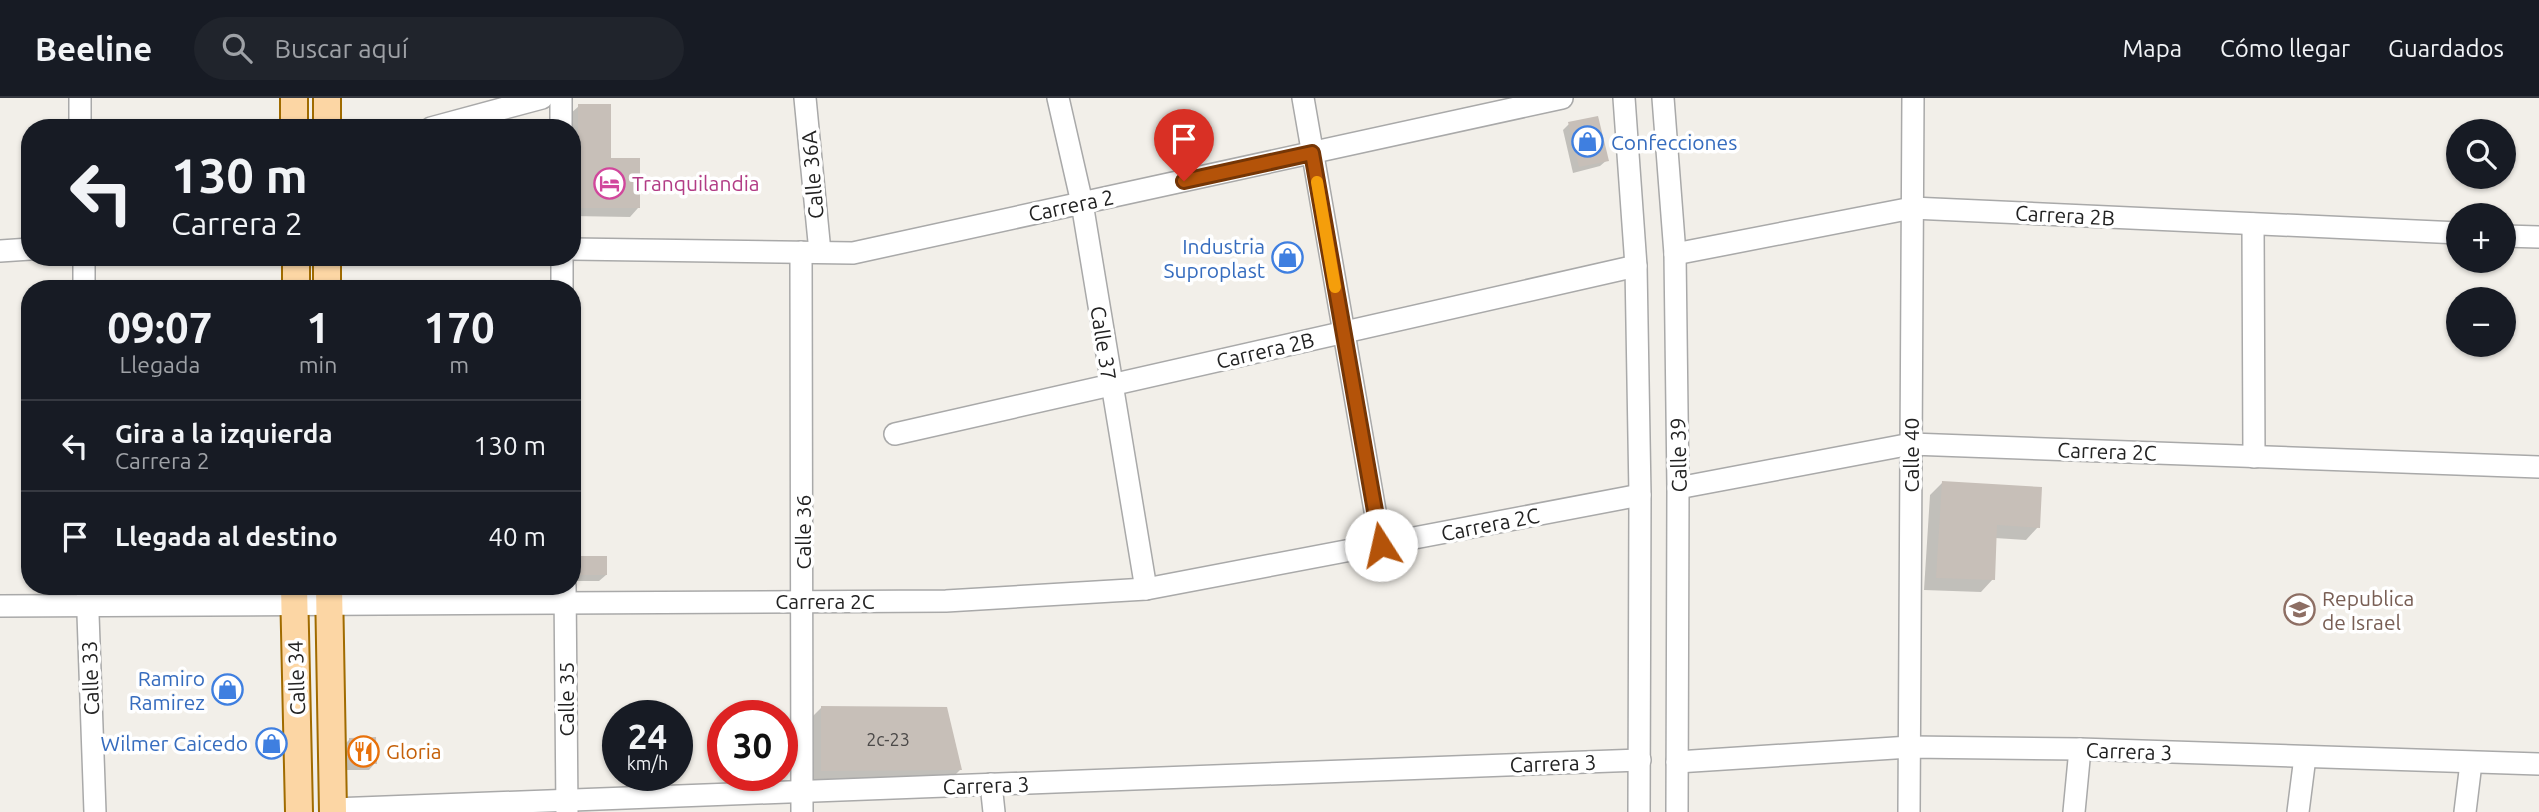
<!DOCTYPE html>
<html lang="es">
<head>
<meta charset="utf-8">
<style>
	body { margin:0; font-family:Ubuntu,sans-serif; background:#20242c; color:#f1f3f6; height:100vh; display:flex; flex-direction:column; font-size:26px; white-space:nowrap }
	* { box-sizing:border-box; margin:0 }
	p { font-size:23px; color:#9ea1a6 }
	.icon { flex:none; width:38px; height:38px; fill:none; stroke:currentColor; stroke-width:2; stroke-linecap:round; stroke-linejoin:round }
	.map { position:relative; flex:1; overflow:hidden }
	.side { position:absolute; left:21px; top:182px; width:560px; height:315px; display:flex; flex-direction:column; background:#171b24; border-radius:28px; box-shadow:0 2px 5px #0004 }
	.side>* { flex:none }
	.banner { position:absolute; left:21px; top:21px; width:560px; height:147px; border-radius:28px; box-shadow:0 2px 5px #0004; background:#171b24; color:#f1f3f6; overflow:hidden }
	.fabs { position:absolute; left:2446px; top:21px; display:grid; gap:14px }
	.fabs a { display:grid; place-items:center; width:70px; height:70px; border-radius:50%; background:#171b24; box-shadow:0 2px 5px #0004; font-size:35px }
	.speed { position:absolute; left:602px; top:602px; display:flex; gap:14px; font-size:35px; font-weight:700; text-align:center }
	.speed>* { display:grid; place-content:center; width:91px; height:91px; border-radius:50%; background:#171b24; box-shadow:0 2px 5px #0004; line-height:1 }
	.speed small { font-size:18px; font-weight:400 }
	.speed .limit { border:10px solid #d22; background:#fff; color:#111 }
	.pin { position:absolute; display:grid; place-items:center; width:60px; height:60px; color:#fff; margin:-72px -30px; border-radius:50% 50% 50% 0; rotate:-45deg; box-shadow:0 0 7px #0007 }
	.pin .icon { rotate:45deg }
	.me { position:absolute; width:77px; margin:-38px; rotate:350deg; stroke-linejoin:round; filter:drop-shadow(0 0 5px #0008) }
	.turn { display:flex; align-items:center; gap:24px; height:147px; padding:0 35px; font-size:32px }
	.turn .icon { width:91px; height:91px; stroke-width:2.5 }
	.turn b { display:block; font-size:49px; line-height:60px }
	.eta { display:flex; justify-content:space-evenly; align-items:center; height:119px; text-align:center }
	.eta b { font-size:42px; font-weight:700; line-height:49px }
	ul { padding:0; list-style:none }
	li { display:flex; align-items:center; gap:21px; height:91px; padding:0 35px; border-top:2px solid #363941 }
	li div { flex:1 }
	li b { display:block; font-size:26px }
	li em { font-style:normal }
	header { display:flex; align-items:center; gap:42px; box-sizing:border-box; height:98px; padding:0 35px; background:#171b24; border-bottom:2px solid #363941 }
	header strong { font-size:33px }
	nav { display:flex; gap:38px; margin-inline-start:auto; font-size:24px }
	.search { width:490px; height:63px; background:#20242c; display:flex; align-items:center; gap:18px; box-sizing:border-box; padding:0 24px; border-radius:38px; color:#9ea1a6; font-size:26px }
	.map>svg:first-child { display:block }
</style>
</head>
<body>
<header>
<strong>Beeline</strong>
<div class="search"><svg class="icon" aria-label="search" viewBox="0 0 24 24"><circle cx="10" cy="10" r="6"/><path d="M15 15l6 6"/></svg>Buscar aquí</div>
<nav><a>Mapa</a><a>Cómo llegar</a><a>Guardados</a></nav>
</header>
<div class="map">
<svg width="2539" height="714" viewBox="0 0 2539 714">
	<rect width="100%" height="100%" fill="#f2efe9"/>
	<!-- shadow -->
	<g fill="#0003">
		<polygon points="579,8 638,110 630,119 572,118 572,30 570,30 570,16"/>
		<polygon points="1569,26 1607,62 1600,68 1573,75 1563,32"/>
		<polygon points="1943,384 2038,429 2026,442 1995,440 1993,481 1981,494 1924,492 1930,397"/>
		<polygon points="581,460 606,477 599,483 574,483 575,466"/>
		<polygon points="822,609 960,672 948,684 809,685 809,622"/>
		<polygon points="350,641 375,665 369,672 344,672 343,648"/>
	</g>
	<!-- building -->
	<g fill="#c7bfb8">
		<polygon points="578,6 611,6 611,60 640,60 640,110 578,110"/>
		<polygon points="1598,18 1609,63 1579,69 1568,24"/>
		<polygon points="1942,383 2042,389 2040,430 1997,427 1995,482 1936,480"/>
		<rect x="580" y="458" width="27" height="19"/>
		<polygon points="821,608 947,609 962,672 821,673"/>
		<polygon points="376,639 377,666 349,666 349,640"/>
	</g>
	<g fill="none" stroke-linecap="round" stroke-linejoin="round">
		<defs>
			<g id="minor">
				<polyline points="80,0 80,30"/>
				<polyline points="561,0 561,30"/>
				<polyline points="805,0 820,154"/>
				<polyline points="1058,0 1082,105 1146,491"/>
				<polyline points="1303,0 1381,447"/>
				<polyline points="1624,0 1636,168 1640,397 1639,714"/>
				<polyline points="1663,0 1675,156 1678,390 1677,714"/>
				<polyline points="431,30 542,0"/>
				<polyline points="2253,126 2254,359"/>
				<polyline points="2504,138 2539,139"/>
				<polyline points="572,151 853,155 1562,0"/>
				<polyline points="0,153 30,151"/>
				<polyline points="801,154 802,714"/>
				<polyline points="1675,156 1912,110 2459,135"/>
				<polyline points="84,159 84,191"/>
				<polyline points="562,159 562,191"/>
				<polyline points="895,336 1636,168"/>
				<polyline points="1678,390 1911,346 2539,369"/>
				<polyline points="87,488 95,714"/>
				<polyline points="565,488 567,714"/>
				<polyline points="0,508 946,503 1146,491 1640,397"/>
				<polyline points="1677,664 1910,649 2080,651 2539,666"/>
				<polyline points="991,686 994,714"/>
				<polyline points="333,711 1640,662"/>
				<polyline points="1909,714 1913,0"/>
				<polyline points="2074,714 2080,651"/>
				<polyline points="2298,714 2305,659"/>
				<polyline points="2465,714 2471,665"/>
			</g>
			<g id="major">
				<polyline points="294,0 294,30"/>
				<polyline points="327,0 327,30"/>
				<polyline points="327,159 327,191"/>
				<polyline points="296,191 296,159"/>
				<polyline points="294,488 299,714"/>
				<polyline points="329,488 333,714"/>
			</g>
		</defs>
		<!-- minor casing -->
		<use href="#minor" stroke="#a9a9a9" stroke-width="24"/>
		<!-- major casing -->
		<use href="#major" stroke="#a06b00" stroke-width="30"/>
		<!-- minor -->
		<use href="#minor" stroke="#fff" stroke-width="21"/>
		<!-- major -->
		<use href="#major" stroke="#fcd6a4" stroke-width="26"/>
	</g>
	<g fill="none" stroke-linecap="round" stroke-linejoin="round">
		<defs>
			<polyline id="route" points="1184,83 1312,55 1381,447"/>
		</defs>
		<!-- route casing -->
		<use href="#route" stroke="#753606" stroke-width="18"/>
		<!-- route -->
		<use href="#route" stroke="#b45309" stroke-width="12"/>
		<!-- slow -->
		<polyline stroke="#f59e0b" stroke-width="12" points="1317,84 1335,189"/>
	</g>
	<!-- icons -->
	<defs>
		<symbol id="shop-ring" viewBox="-11 -11 22 22"><circle r="9.5" fill="#fff" stroke="#3f7fe0" stroke-width="1.5"/><path d="M-5-2.5h2.3a2.7 3.5 0 0 1 5.4 0H5L5.5 6h-11ZM-1.5-2.5h3a1.5 2.3 0 0 0-3 0Z" fill="#3f7fe0"/></symbol>
		<symbol id="hotel-ring" viewBox="-11 -11 22 22"><circle r="9.5" fill="#fff" stroke="#d1479c" stroke-width="1.5"/><path d="M-6-4.5h1.5V1H6V5H4.5V3h-9V5H-6ZM-4 0a1.8 1.8 0 1 1 3.6 0ZM.5 0V-2.5h3Q6-2.5 6 0Z" fill="#d1479c"/></symbol>
		<symbol id="school-ring" viewBox="-11 -11 22 22"><circle r="9.5" fill="#fff" stroke="#8d6e63" stroke-width="1.5"/><path d="M0-5L7-2L0 1L-7-2ZM-4 1L0 2.5L4 1V4Q0 6-4 4Z" fill="#8d6e63"/></symbol>
		<symbol id="restaurant-ring" viewBox="-11 -11 22 22"><circle r="9.5" fill="#fff" stroke="#e8710a" stroke-width="1.5"/><path d="M-5-6h1v4h1v-4h1v4h1v-4h1v5L-1.5 .5V6h-2V.5L-5-1ZM5-6V6H3V1.5H1.5Q1.5-4 5-6Z" fill="#e8710a"/></symbol>
	</defs>
	<g fill-rule="evenodd">
		<use href="#shop-ring" x="1570" y="26" width="35" height="35"/>
		<use href="#hotel-ring" x="592" y="68" width="35" height="35"/>
		<use href="#shop-ring" x="1270" y="142" width="35" height="35"/>
		<use href="#school-ring" x="2282" y="494" width="35" height="35"/>
		<use href="#shop-ring" x="210" y="574" width="35" height="35"/>
		<use href="#shop-ring" x="254" y="628" width="35" height="35"/>
		<use href="#restaurant-ring" x="346" y="636" width="35" height="35"/>
	</g>
	<g text-anchor="middle" dominant-baseline="central" stroke-width="7" stroke-linejoin="round" paint-order="stroke">
		<!-- number labels -->
		<g font-size="18" fill="#4b4948">
			<text x="888" y="641">2c-23</text>
		</g>
		<!-- shop labels -->
		<g font-size="21" fill="#366cbe" stroke="#fff" text-anchor="end">
			<text x="1611" y="44" text-anchor="start">Confecciones</text>
			<text x="1265" y="148">Industria<tspan x="1265" dy="24">Suproplast</tspan></text>
			<text x="205" y="580">Ramiro<tspan x="205" dy="24">Ramirez</tspan></text>
			<text x="248" y="645">Wilmer Caicedo</text>
		</g>
		<!-- street labels -->
		<g font-size="21" fill="#222" stroke="#fff">
			<text transform="translate(812 77) rotate(-95)">Calle 36A</text>
			<text transform="translate(1071 107) rotate(-12)">Carrera 2</text>
			<text transform="translate(2065 117) rotate(3)">Carrera 2B</text>
			<text transform="translate(1104 245) rotate(81)">Calle 37</text>
			<text transform="translate(1265 252) rotate(-13)">Carrera 2B</text>
			<text transform="translate(2107 353) rotate(2)">Carrera 2C</text>
			<text transform="translate(1678 357) rotate(-91)">Calle 39</text>
			<text transform="translate(1911 357) rotate(-90)">Calle 40</text>
			<text transform="translate(1490 426) rotate(-11)">Carrera 2C</text>
			<text transform="translate(803 434) rotate(-90)">Calle 36</text>
			<text x="825" y="503">Carrera 2C</text>
			<text transform="translate(90 580) rotate(-92)">Calle 33</text>
			<text transform="translate(296 580) rotate(-92)">Calle 34</text>
			<text transform="translate(566 601) rotate(-90)">Calle 35</text>
			<text transform="translate(2129 653) rotate(2)">Carrera 3</text>
			<text transform="translate(1553 665) rotate(-2)">Carrera 3</text>
			<text transform="translate(986 687) rotate(-2)">Carrera 3</text>
		</g>
		<!-- hotel labels -->
		<g font-size="21" fill="#b23c85" stroke="#fff" text-anchor="start">
			<text x="632" y="85">Tranquilandia</text>
		</g>
		<!-- education labels -->
		<g font-size="21" fill="#785e54" stroke="#fff" text-anchor="start">
			<text x="2322" y="500">Republica<tspan x="2322" dy="24">de Israel</tspan></text>
		</g>
		<!-- food labels -->
		<g font-size="21" fill="#c56008" stroke="#fff" text-anchor="start">
			<text x="386" y="653">Gloria</text>
		</g>
	</g>
</svg>
<div class="fabs">
<a><svg class="icon" aria-label="search" viewBox="0 0 24 24"><circle cx="10" cy="10" r="6"/><path d="M15 15l6 6"/></svg></a>
<a>+</a>
<a>−</a>
</div>
<div class="speed"><div>24<small>km/h</small></div><div class="limit">30</div></div>
<div class="pin" style="left:1184px;top:83px;background:#d93025"><svg class="icon" aria-label="arrive" viewBox="0 0 24 24"><path d="M6 21V4h12l-3 4 3 4H6"/></svg></div>
<svg class="me" style="left:1381px;top:447px" viewBox="-20 -20 40 40"><circle r="19" fill="#fff"/><path d="M0-13L10 11 0 6-10 11z" fill="#b45309"/></svg>
<div class="banner">
<div class="turn"><svg class="icon" aria-label="left" viewBox="0 0 24 24"><path d="M17 20v-9H6M10 6l-5 5 5 5"/></svg><div><b>130 m</b>Carrera 2</div></div>
</div>
<section class="side">
<div class="eta">
<div><b>09:07</b><p>Llegada</p></div>
<div><b>1</b><p>min</p></div>
<div><b>170</b><p>m</p></div>
</div>
<ul>
<li><svg class="icon" aria-label="left" viewBox="0 0 24 24"><path d="M17 20v-9H6M10 6l-5 5 5 5"/></svg><div><b>Gira a la izquierda</b><p>Carrera 2</p></div><em>130 m</em></li>
<li><svg class="icon" aria-label="arrive" viewBox="0 0 24 24"><path d="M6 21V4h12l-3 4 3 4H6"/></svg><div><b>Llegada al destino</b></div><em>40 m</em></li>
</ul>
</section>
</div>
</body>
</html>
